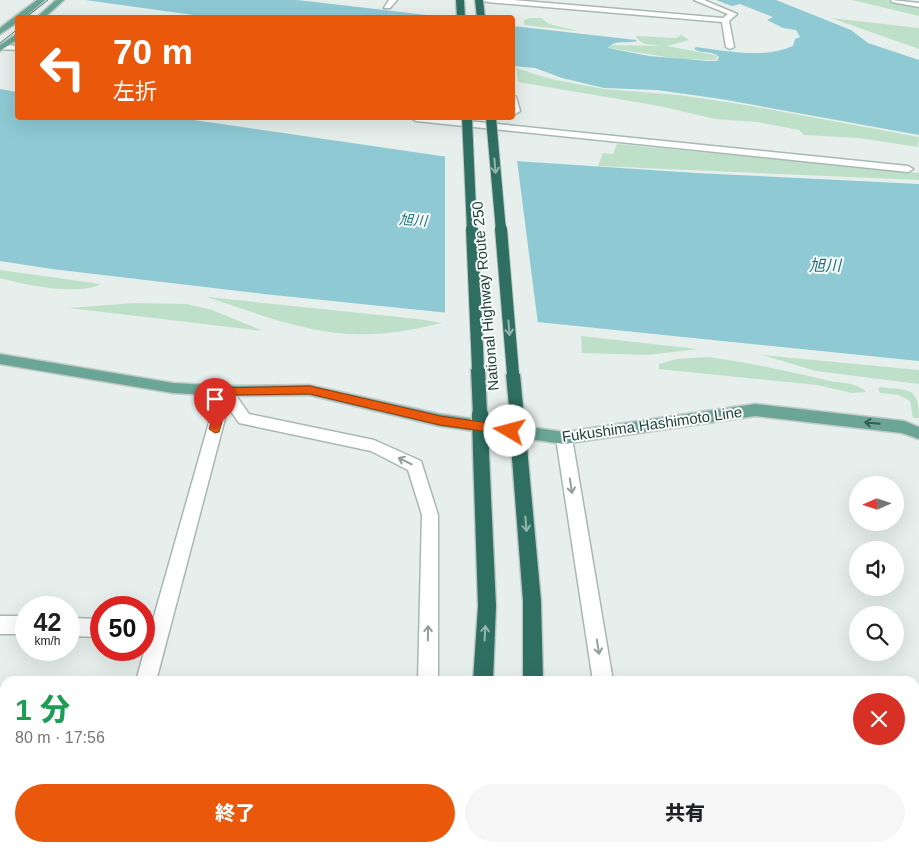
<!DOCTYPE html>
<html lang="ja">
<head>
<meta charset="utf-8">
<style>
	body { margin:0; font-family:Arial,"Noto Sans JP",sans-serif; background:#f6f6f6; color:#202124; height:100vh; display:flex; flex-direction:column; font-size:19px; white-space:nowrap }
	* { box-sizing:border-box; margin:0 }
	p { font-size:16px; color:#757577 }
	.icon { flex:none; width:28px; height:28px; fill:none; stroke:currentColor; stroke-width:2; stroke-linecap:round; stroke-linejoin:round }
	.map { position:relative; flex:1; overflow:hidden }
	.panel { position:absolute; left:0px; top:676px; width:920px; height:176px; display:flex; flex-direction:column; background:#fff; border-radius:15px 15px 0 0; box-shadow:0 5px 20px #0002 }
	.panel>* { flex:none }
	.banner { position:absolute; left:15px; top:15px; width:500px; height:105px; border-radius:5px; box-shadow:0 5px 20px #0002; background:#ea580c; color:#fff; overflow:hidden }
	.needle { width:32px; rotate:267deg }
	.tools { position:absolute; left:849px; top:476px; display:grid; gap:10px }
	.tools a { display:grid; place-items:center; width:55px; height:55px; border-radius:50%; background:#fff; box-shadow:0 5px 20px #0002; font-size:25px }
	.speed { position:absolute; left:15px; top:596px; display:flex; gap:10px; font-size:25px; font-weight:700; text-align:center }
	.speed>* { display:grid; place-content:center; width:65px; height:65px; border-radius:50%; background:#fff; box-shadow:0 5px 20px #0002; line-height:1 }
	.speed small { font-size:12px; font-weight:400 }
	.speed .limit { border:8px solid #d22; background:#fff; color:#111 }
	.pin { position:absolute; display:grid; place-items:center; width:42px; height:42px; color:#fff; margin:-51px -21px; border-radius:50% 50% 50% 0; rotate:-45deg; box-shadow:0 0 5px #0007 }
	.pin .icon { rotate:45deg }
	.me { position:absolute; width:55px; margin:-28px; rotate:278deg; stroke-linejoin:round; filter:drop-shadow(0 0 4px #0008) }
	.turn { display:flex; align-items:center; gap:18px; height:105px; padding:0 15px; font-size:22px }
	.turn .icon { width:65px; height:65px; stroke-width:2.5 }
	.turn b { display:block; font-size:35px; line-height:42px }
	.round { display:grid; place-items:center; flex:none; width:52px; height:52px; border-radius:26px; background:#f6f6f6 }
	.head { display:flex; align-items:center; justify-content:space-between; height:85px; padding:0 15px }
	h1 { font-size:30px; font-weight:800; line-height:38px; color:#1e9e55 }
	.primary-button { display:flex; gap:10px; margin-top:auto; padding:10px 15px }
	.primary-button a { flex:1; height:58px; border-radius:30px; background:#ea580c; color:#fff; font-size:20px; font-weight:800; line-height:58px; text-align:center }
	.primary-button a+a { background:#f6f6f6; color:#202124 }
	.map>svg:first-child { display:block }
</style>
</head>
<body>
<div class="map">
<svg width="919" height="852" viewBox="0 0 919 852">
	<rect width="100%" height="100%" fill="#e6efeb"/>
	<!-- green -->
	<g fill="#bfe0c8">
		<polygon points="852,0 887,0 919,6 919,16"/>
		<polygon points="531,18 541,18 549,24 578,31 524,25 524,20"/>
		<polygon points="831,18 919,28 919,49"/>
		<path d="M 681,35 L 689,40 L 667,46 L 715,55 L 717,57 L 716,60 L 679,59 L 609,48 L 610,45 L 660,46 C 650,44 641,46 636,36 L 676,38 Z"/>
		<polygon points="516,68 551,79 604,89 678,95 740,104 919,137 918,147 859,138 804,135 799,130 757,122 715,119 659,106 518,82"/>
		<polygon points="617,144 919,173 919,180 598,166 603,153 613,154"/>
		<path d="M 0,270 L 101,284 C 78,296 25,285 0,278 Z"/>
		<path d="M 207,297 L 418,319 L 442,323 C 420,328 397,333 374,334 C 315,337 261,315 207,297 Z"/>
		<polygon points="135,303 187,304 212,310 263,331 69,308"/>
		<polygon points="581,336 697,349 648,355 582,353"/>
		<polygon points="762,355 919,370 919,384 816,371"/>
		<path d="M 707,357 C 748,362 786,371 826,380 C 840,384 855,381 866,392 L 852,393 L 817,385 L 659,369 L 659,364 L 677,359 Z"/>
		<path d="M 881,387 C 909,391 919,386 919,418 L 913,418 L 910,401 L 899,395 L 880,393 L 878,389 Z"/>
	</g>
	<!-- water -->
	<g fill="#8ec9d4">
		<polygon points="85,0 298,0 444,17 208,17"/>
		<path d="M 716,0 L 776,0 L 851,30 L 868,43 L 919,60 L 919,135 L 721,99 L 657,90 L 604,88 L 562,78 L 535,68 L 513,66 L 513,26 L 636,40 L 637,41 C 628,44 614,39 608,48 L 649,56 L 708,61 L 717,61 L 719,57 C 712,50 702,54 694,49 L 696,47 C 727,51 764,59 793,46 L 795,39 L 800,37 L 796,30 L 783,28 L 767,20 L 773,17 L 740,4 L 732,6 Z"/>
		<polygon points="0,89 17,92 18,118 180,118 441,156 696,173 919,184 919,361 264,294 52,269 0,261"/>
	</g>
	<!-- pier -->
	<polygon fill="#e6efeb" points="445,153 517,160 538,324 445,315"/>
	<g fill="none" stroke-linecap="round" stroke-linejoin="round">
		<defs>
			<g id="minor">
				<polygon points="389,0 397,0 390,8 384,8"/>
				<polygon points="483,0 513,0 723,18 728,14 694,0 704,0 737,14 729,21 734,47 730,49 726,47 722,22 487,2"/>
				<polygon points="891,0 919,3 919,7 892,2"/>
				<polygon points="3,45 18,46 18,50 0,49 0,46"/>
				<polygon points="512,94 516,97 520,111 512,116"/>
				<polygon points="411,118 438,118 908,166 913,169 908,172 416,121"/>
				<polygon points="225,386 230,387 249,414 374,440 421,461 438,515 438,681 418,681 422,515 408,470 371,451 239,423 228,407 156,681 136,681 148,638 144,638 144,620 153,620 218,391 220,387"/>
				<polygon points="564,432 569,434 572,438 613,681 593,681 556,438 559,434"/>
				<rect x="0" y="616" width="26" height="18"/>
				<polygon points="69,618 101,619 101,637 69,636"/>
				<polygon points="90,848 112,848 111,852 89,852"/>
				<rect x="415" y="848" width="22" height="4"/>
				<rect x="617" y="848" width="22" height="4"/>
			</g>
			<g id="major">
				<polygon points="37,0 45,0 24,18 18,18 18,22 0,34 0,28"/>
				<polygon points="56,0 64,0 44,18 36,18"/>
				<polygon points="18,33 18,39 0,51 0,45"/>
				<polygon points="0,354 173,383 225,386 309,385 439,414 564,432 755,404 904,421 919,427 919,439 902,433 755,416 564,444 439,426 309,395 225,396 173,393 0,364"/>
			</g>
			<g id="highway">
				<polygon points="456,0 464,0 465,18 457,18"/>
				<polygon points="475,0 483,0 485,18 477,18"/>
				<polygon points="478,364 485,369 487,414 485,418 475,418 473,414 471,369"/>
				<polygon points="513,369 520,374 524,417 522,421 512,421 510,417 506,374"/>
				<polygon points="481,447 486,449 489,453 496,606 493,681 473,681 478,606 473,453 476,449"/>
				<polygon points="520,452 526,454 528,458 541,601 543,681 523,681 523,601 512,458 514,454"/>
				<rect x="466" y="848" width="22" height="4"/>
				<rect x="531" y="848" width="22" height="4"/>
			</g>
		</defs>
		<!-- minor casing -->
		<use href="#minor" stroke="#a8b8b2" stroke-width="3"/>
		<!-- major casing -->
		<use href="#major" stroke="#c2cac8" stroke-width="3"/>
		<!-- highway casing -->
		<use href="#highway" stroke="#c2cac8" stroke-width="3"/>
		<!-- minor -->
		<use href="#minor" fill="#fff" fill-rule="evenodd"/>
		<!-- major -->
		<use href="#major" fill="#6aa596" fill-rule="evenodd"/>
		<!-- highway -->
		<use href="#highway" fill="#2f6f62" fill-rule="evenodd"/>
		<!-- tram -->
		<g stroke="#5f7d75" stroke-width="1">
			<polyline points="25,18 48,0"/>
			<polyline points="0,43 18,29"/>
		</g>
		<defs>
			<g id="highway-bridge-far2">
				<polyline points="467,118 472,231"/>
				<polyline points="491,118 501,231"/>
			</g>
			<g id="highway-bridge-far1">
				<polyline points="472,229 478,369"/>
				<polyline points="501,229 513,374"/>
			</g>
			<g id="highway-bridge">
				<polyline points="480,414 481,453"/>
				<polyline points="517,417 520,458"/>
			</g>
		</defs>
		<!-- highway-bridge-far2 casing -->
		<use href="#highway-bridge-far2" stroke="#c2cac8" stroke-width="12" stroke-linecap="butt"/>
		<!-- highway-bridge-far1 casing -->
		<use href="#highway-bridge-far1" stroke="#c2cac8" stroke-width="14" stroke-linecap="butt"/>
		<!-- highway-bridge casing -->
		<use href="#highway-bridge" stroke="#c2cac8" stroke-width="19" stroke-linecap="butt"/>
		<!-- highway-bridge-far2 -->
		<use href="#highway-bridge-far2" stroke="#2f6f62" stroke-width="10"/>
		<!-- highway-bridge-far1 -->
		<use href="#highway-bridge-far1" stroke="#2f6f62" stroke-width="12"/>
		<!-- highway-bridge -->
		<use href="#highway-bridge" stroke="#2f6f62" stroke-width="16"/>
	</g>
	<!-- one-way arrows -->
	<defs><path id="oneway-shaft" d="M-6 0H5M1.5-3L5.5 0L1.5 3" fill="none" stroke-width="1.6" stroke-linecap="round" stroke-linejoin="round" transform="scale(1.25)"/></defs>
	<g stroke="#93b5ae">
		<use href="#oneway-shaft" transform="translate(495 166) rotate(85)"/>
		<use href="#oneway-shaft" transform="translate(509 328) rotate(85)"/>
		<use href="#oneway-shaft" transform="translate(526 524) rotate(85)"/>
		<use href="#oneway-shaft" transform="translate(485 633) rotate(-87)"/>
	</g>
	<use stroke="#365b51" href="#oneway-shaft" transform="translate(872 423) rotate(-174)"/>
	<g stroke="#92a09c">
		<use href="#oneway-shaft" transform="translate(405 461) rotate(-154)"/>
		<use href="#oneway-shaft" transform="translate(571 486) rotate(81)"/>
		<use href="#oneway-shaft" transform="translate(428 633) rotate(-89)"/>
		<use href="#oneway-shaft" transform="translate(598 647) rotate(81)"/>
	</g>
	<!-- route -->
	<polygon fill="#ea580c" stroke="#983908" points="310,386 440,416 510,426 516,431 510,435 440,425 310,394 230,395 219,432 215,433 209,429 221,388"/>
	<g text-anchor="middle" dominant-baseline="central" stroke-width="4" stroke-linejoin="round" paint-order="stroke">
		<!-- far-water labels -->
		<g font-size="14" font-style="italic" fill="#1c6f80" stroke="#f7fbf9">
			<text transform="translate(413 220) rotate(4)">旭川</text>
		</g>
		<!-- street labels -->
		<g font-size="15" fill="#24423a" stroke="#f7fbf9">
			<text transform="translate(485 296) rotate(-95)">National Highway Route 250</text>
			<text transform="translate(652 424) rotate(-8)">Fukushima Hashimoto Line</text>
		</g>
		<!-- water labels -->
		<g font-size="16" font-style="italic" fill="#1c6f80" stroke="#f7fbf9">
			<text x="825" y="265">旭川</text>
		</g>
	</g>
</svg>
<div class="tools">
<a><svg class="needle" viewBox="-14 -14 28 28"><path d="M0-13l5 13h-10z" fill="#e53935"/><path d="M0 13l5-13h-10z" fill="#757577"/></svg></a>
<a><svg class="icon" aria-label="sound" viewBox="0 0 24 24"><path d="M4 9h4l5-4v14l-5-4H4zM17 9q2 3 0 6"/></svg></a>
<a><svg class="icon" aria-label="search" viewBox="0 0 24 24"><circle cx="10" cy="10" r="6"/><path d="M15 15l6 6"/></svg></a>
</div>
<div class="speed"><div>42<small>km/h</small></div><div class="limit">50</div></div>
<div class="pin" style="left:215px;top:429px;background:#d93025"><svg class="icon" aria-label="arrive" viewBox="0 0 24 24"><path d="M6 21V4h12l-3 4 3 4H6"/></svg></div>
<svg class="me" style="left:510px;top:431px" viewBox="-20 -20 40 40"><circle r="19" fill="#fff"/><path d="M0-13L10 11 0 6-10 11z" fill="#ea580c"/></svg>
<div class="banner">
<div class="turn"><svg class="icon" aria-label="left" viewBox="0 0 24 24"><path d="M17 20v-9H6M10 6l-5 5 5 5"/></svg><div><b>70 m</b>左折</div></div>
</div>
<section class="panel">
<div class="head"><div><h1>1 分</h1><p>80 m · 17:56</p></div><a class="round" style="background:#d93025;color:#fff"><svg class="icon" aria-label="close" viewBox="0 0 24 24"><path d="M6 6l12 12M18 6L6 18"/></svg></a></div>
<div class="primary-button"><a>終了</a><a>共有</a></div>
</section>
</div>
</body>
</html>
